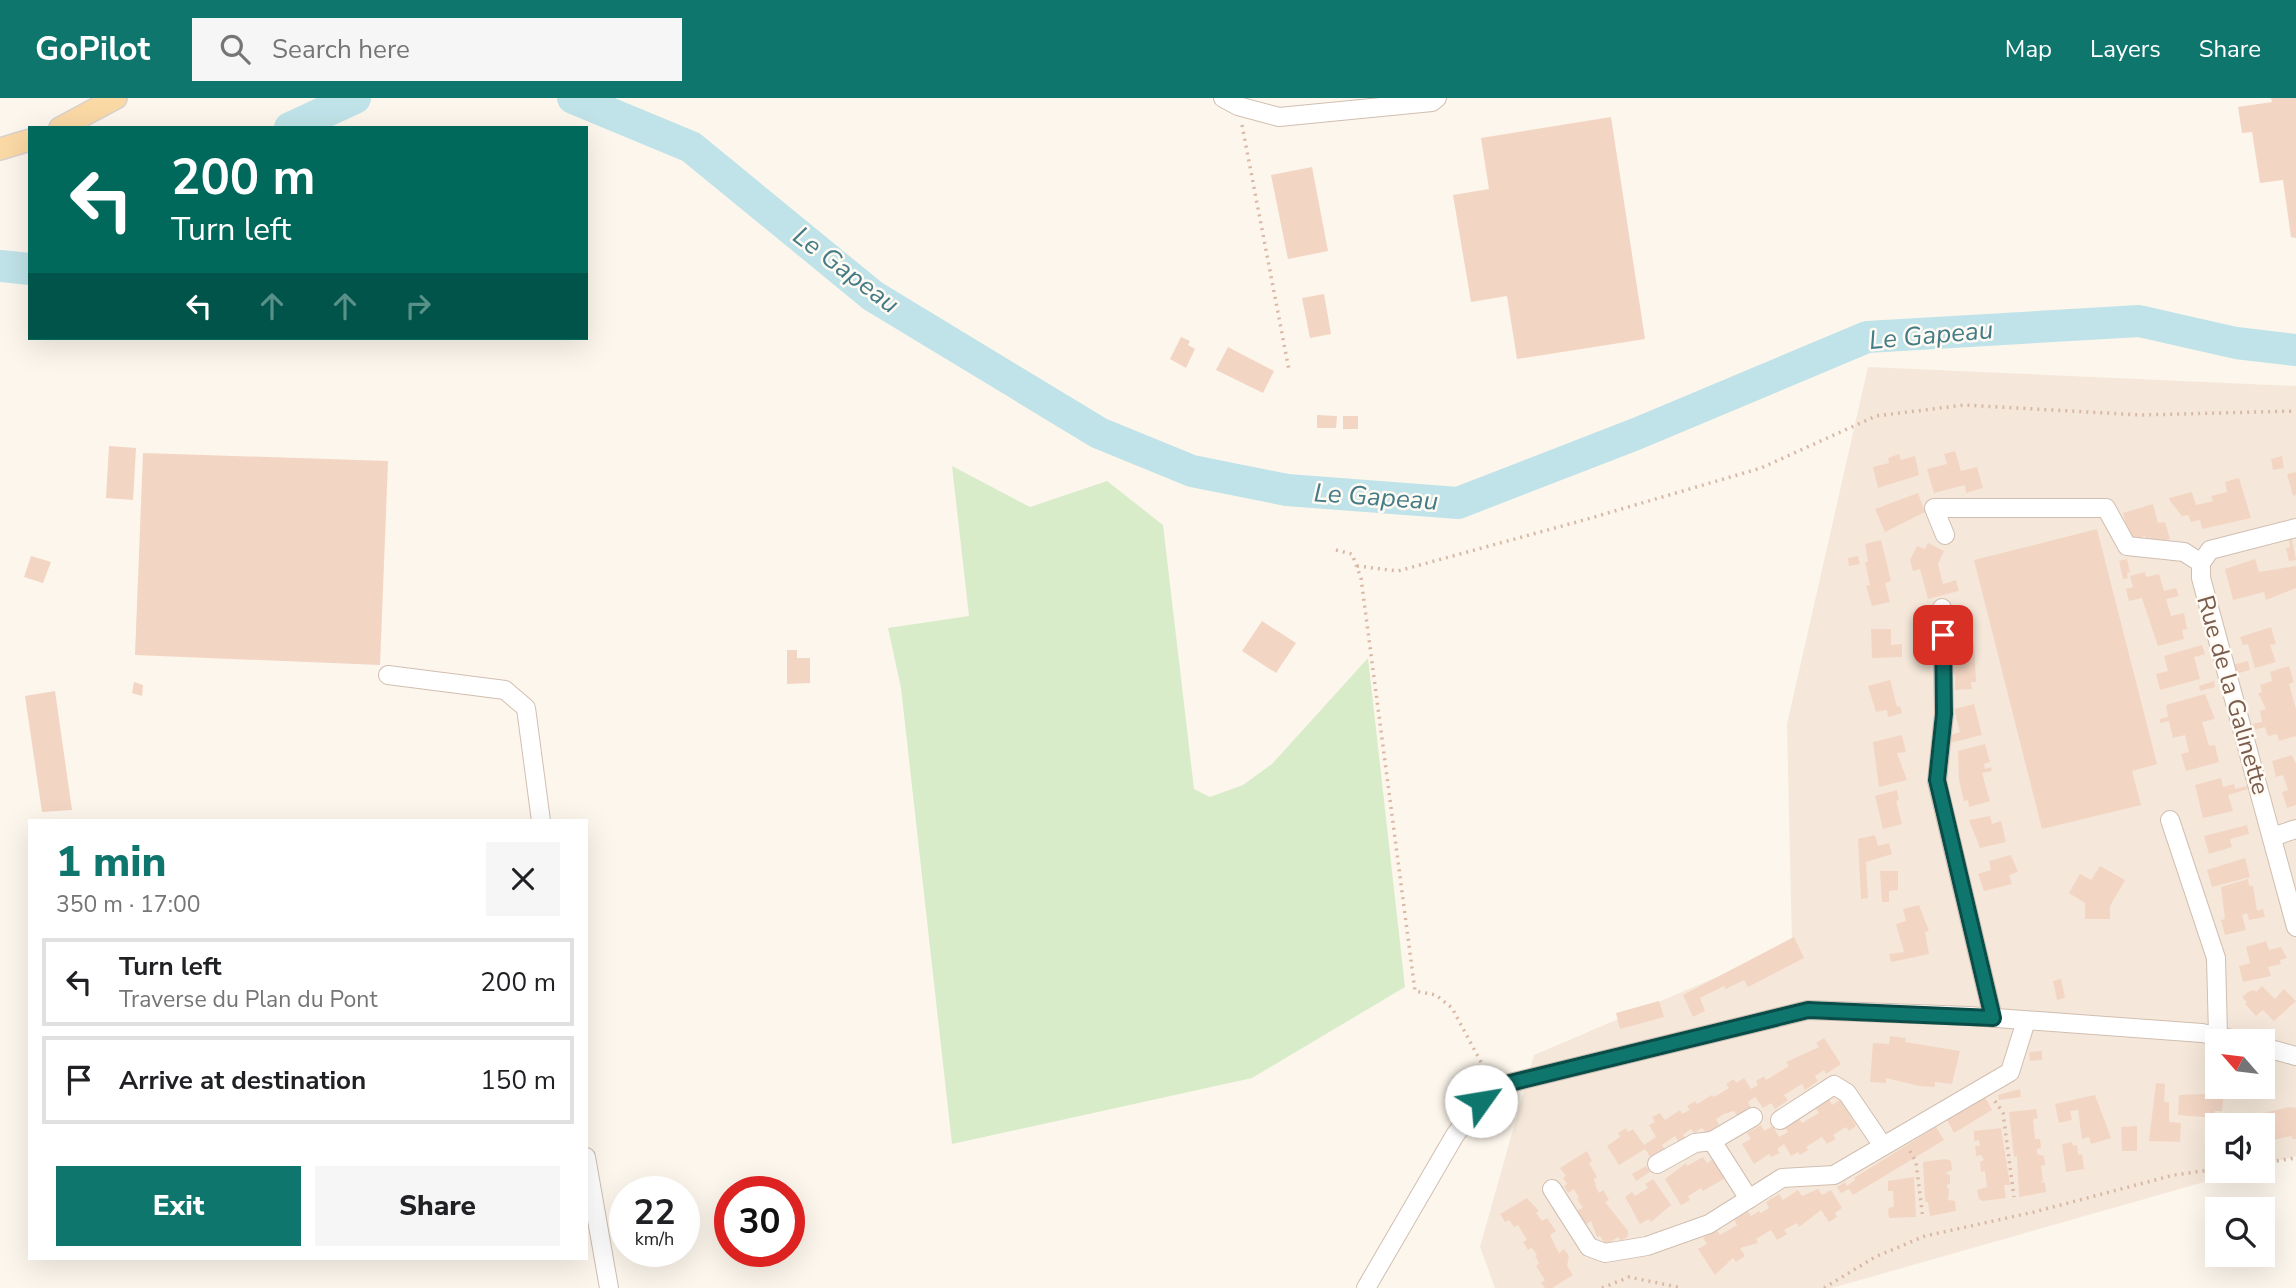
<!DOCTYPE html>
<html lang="en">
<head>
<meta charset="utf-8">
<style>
	body { margin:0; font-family:"Nunito Sans",sans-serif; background:#f6f6f6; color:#202124; height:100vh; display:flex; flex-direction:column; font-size:26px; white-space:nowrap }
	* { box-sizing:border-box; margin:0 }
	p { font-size:23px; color:#757577 }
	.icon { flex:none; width:38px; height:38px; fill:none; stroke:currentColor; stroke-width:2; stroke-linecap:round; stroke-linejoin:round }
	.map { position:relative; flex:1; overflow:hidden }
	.panel { position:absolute; left:28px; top:721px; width:560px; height:441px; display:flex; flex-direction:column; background:#fff; border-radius:0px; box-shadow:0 7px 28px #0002 }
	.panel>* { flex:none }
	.guide { position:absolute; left:28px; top:28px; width:560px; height:214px; border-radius:0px; box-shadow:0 7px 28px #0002; background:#00695c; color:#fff; overflow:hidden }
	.needle { width:46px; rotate:298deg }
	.fabs { position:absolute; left:2205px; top:931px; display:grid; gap:14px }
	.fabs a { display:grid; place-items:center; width:70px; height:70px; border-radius:0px; background:#fff; box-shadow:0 7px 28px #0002; font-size:35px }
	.speed { position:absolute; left:609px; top:1078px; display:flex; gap:14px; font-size:35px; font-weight:700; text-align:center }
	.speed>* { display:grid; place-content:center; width:91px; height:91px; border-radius:50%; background:#fff; box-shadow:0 7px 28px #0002; line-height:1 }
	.speed small { font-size:18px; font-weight:400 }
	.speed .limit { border:10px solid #d22; background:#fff; color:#111 }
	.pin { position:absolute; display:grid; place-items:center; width:60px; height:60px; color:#fff; margin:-30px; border-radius:14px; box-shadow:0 4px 10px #0006 }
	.me { position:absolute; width:77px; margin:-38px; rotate:58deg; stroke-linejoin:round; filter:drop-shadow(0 0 5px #0008) }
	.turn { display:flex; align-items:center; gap:24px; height:147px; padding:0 28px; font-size:32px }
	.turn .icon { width:91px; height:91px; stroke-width:2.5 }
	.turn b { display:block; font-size:49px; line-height:60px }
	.lanes { display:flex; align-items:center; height:66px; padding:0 28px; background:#0003; justify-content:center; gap:35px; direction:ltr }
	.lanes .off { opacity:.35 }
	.round { display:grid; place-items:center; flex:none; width:74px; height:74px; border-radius:0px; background:#f6f6f6 }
	.headline { display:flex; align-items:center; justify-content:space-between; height:119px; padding:0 28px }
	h1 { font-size:42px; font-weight:800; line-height:52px; color:#0f766e }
	.primary-button { display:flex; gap:14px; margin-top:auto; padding:14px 28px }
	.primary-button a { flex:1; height:80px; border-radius:0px; background:#0f766e; color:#fff; font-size:28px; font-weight:800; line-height:80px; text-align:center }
	.primary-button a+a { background:#f6f6f6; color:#202124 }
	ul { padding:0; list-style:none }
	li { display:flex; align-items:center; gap:21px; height:88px; margin:0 14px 10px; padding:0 14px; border:4px solid #e0e0e0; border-radius:0px }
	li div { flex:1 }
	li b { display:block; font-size:26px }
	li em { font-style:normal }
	header { display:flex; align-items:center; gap:42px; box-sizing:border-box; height:98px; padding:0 35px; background:#0f766e; color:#fff }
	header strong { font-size:33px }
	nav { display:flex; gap:38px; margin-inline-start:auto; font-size:24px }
	.search { width:490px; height:63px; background:#f6f6f6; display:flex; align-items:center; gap:18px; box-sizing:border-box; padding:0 24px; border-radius:0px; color:#757577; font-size:26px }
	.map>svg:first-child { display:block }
</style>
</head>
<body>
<header>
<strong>GoPilot</strong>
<div class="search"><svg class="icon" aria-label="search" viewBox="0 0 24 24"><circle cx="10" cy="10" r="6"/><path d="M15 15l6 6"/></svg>Search here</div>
<nav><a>Map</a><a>Layers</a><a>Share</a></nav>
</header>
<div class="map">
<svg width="2296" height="1190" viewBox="0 0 2296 1190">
	<rect width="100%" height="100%" fill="#fdf6ec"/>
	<!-- residential -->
	<path fill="#f5e8da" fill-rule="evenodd" d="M 1868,269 L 2296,288 L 2296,1058 L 2263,1067 L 2263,1027 L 2217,1027 L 2217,1073 L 2243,1073 L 1832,1190 L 1495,1190 L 1480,1149 L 1534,957 L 1792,847 L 1787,626 ZM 2217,943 L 2263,943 L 2263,989 L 2217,989 Z"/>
	<!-- green -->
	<polygon fill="#d8ecc9" points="952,368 1030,409 1107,383 1163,427 1194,691 1210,699 1243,687 1272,666 1368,560 1405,889 1252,980 952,1046 901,590 888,530 969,518"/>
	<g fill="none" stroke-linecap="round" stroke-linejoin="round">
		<!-- river -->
		<g stroke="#bfe3e8" stroke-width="32">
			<polyline points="573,0 691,49 873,198 1099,335 1192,373 1287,392 1458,405 1636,336 1867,239 2139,223 2236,245 2296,252"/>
			<polyline points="290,30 355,0"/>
			<polyline points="0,168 30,171"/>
		</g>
	</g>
	<!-- building -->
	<g fill="#f3d5c3">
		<polygon points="2271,0 2296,0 2296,140 2291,139 2283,82 2260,85 2252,34 2242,35 2238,9 2272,4"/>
		<polygon points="1611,19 1645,241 1517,261 1507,198 1471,204 1453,97 1489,91 1481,40"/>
		<polygon points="1312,69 1328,153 1288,161 1271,77"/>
		<polygon points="1324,196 1331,236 1310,240 1302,200"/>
		<polygon points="1181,239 1190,243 1188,247 1195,251 1186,270 1170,261"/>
		<polygon points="1228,249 1274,273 1263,295 1216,272"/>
		<polygon points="1317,317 1337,318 1336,330 1317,330"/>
		<rect x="1343" y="318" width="15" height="13"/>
		<polygon points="109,348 136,350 133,402 106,400"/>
		<polygon points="1955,353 1961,373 1977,369 1983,390 1966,395 1965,387 1934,395 1927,371 1947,366 1944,356"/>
		<polygon points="143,355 388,363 380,567 135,557"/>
		<polygon points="1899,356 1901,362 1915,358 1919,377 1878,390 1873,369 1889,365 1888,360"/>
		<polygon points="2282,358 2284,370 2273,372 2271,361"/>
		<polygon points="2296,374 2296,397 2293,398 2287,376"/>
		<polygon points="2239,380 2251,420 2202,431 2200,422 2191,424 2188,417 2182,418 2170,403 2169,400 2192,394 2196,407 2213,403 2211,398 2227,394 2225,384"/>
		<polygon points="1918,395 1925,414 1885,434 1875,411"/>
		<polygon points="2153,406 2158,425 2165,424 2170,441 2148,447 2145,438 2130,443 2123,415"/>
		<polygon points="2097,431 2157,666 2132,673 2141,707 2042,731 1974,462"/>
		<polygon points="2292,441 2296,462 2289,463 2286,450 2290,449 2289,442"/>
		<polygon points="1881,442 1891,483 1885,485 1890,504 1872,508 1866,488 1870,487 1865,464 1868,464 1865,446"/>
		<polygon points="1928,445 1944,453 1938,466 1943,486 1956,482 1959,493 1928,501 1920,471 1913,473 1910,462 1917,448 1925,451"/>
		<polygon points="31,458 51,464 43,485 24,479"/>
		<polygon points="1858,458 1860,466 1849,468 1848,460"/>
		<polygon points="2127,461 2130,474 2127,475 2128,480 2123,481 2119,463"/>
		<polygon points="2255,461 2259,474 2296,468 2296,490 2266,502 2264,494 2233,502 2225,471"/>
		<polygon points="2145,474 2146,479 2159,476 2164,493 2176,490 2179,498 2166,501 2171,518 2184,515 2187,531 2182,532 2184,541 2158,548 2142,500 2129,503 2126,491 2133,489 2130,478"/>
		<polygon points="1262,523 1296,545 1276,575 1242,553"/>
		<polygon points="2271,529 2276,546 2270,547 2276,564 2255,570 2248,546 2243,547 2240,539"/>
		<polygon points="1871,531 1891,531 1891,547 1902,546 1902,559 1872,560"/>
		<polygon points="1958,544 1974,544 1976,584 1971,584 1972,591 1955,592 1955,577 1948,578 1947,560 1954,560"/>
		<polygon points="2202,547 2205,556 2194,559 2200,581 2160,592 2156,576 2168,573 2164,558"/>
		<polygon points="787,552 797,552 797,560 810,560 810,585 787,586"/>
		<polygon points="2248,563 2250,572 2235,576 2232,567"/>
		<polygon points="2289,568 2294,584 2289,586 2296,611 2296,638 2279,643 2277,636 2268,638 2265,629 2255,632 2252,626 2262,624 2260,613 2266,611 2258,595 2262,594 2260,587 2272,583 2270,574"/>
		<polygon points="1890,582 1897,609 1900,608 1902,615 1888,619 1887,612 1876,614 1868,588"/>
		<polygon points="2214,583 2215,589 2200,593 2199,588"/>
		<polygon points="134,584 143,587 142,598 132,595"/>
		<polygon points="55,593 72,712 42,714 25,598"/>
		<polygon points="2205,596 2215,621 2202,624 2209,648 2215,647 2219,664 2186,673 2181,656 2189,654 2185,637 2173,640 2169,623 2160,625 2160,621 2168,619 2166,607"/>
		<polygon points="1974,606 1982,637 1946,646 1948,638 1960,634 1954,611"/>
		<polygon points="1902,637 1906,654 1897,655 1907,682 1879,689 1873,644"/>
		<polygon points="1985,646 1990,664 1984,666 1985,671 1991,669 1992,673 1982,675 1990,703 1969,709 1968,702 1964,703 1959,682 1958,653"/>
		<polygon points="2292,657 2296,666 2296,707 2287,710 2282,694 2288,692 2283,677 2276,679 2272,663"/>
		<polygon points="2221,680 2223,689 2234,686 2235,691 2247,688 2248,691 2228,697 2233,713 2203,720 2195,687"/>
		<polygon points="1897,692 1899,702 1896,703 1902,726 1883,731 1875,698"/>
		<polygon points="1990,718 1992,726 2001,723 2006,744 1980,750 1969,722"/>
		<polygon points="2247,727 2249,736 2230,741 2232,749 2209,756 2204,738"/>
		<polygon points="1875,737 1878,748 1889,745 1892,756 1866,764 1868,800 1861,801 1858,741"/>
		<polygon points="2011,757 2018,774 2009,777 2012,786 1984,793 1978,776 1991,772 1989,763"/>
		<polygon points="2245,760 2250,779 2212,789 2207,772"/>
		<polygon points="2100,768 2125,782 2110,808 2110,821 2085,821 2085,805 2069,795 2080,776 2091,782"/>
		<polygon points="1880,773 1898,773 1898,792 1889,793 1889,804 1882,804"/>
		<polygon points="2248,781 2249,788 2253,788 2257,813 2263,811 2265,819 2249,822 2247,815 2242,817 2246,832 2225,837 2221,822 2225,821 2221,789"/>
		<polygon points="1919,807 1929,833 1925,834 1929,856 1891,864 1889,856 1904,854 1896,826 1906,823 1903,811"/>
		<polygon points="1794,839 1804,860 1748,889 1744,882 1726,891 1724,888 1700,900 1705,913 1693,919 1683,897"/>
		<polygon points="2266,843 2269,852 2281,849 2287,860 2280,862 2281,866 2268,869 2271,878 2243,884 2239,868 2250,865 2246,849"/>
		<polygon points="2061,881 2065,900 2057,902 2053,883"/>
		<polygon points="2262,888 2275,901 2284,891 2296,903 2274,923 2263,912 2256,918 2245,906 2247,904 2242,899 2248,894 2254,892 2256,894"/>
		<polygon points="1659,903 1664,919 1620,931 1616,915"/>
		<polygon points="1890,938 1906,940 1905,944 1960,953 1952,986 1935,984 1935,989 1919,988 1886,980 1886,985 1870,984 1873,945 1889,946"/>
		<polygon points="1824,940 1841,966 1826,976 1824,972 1815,978 1818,983 1805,992 1802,986 1784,997 1788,1002 1775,1011 1771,1005 1763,1010 1755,999 1748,1004 1751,1010 1738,1019 1734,1013 1724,1016 1716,1021 1719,1027 1706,1035 1702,1030 1694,1035 1691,1031 1683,1037 1687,1042 1680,1047 1675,1038 1662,1047 1665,1052 1651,1060 1645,1051 1619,1067 1607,1048 1620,1039 1618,1035 1626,1030 1628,1034 1633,1031 1644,1047 1656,1039 1649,1027 1655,1024 1652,1019 1660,1015 1665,1022 1680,1012 1682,1016 1690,1012 1687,1008 1695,1003 1697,1006 1712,997 1714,999 1729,990 1726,986 1734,981 1736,985 1744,980 1751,991 1758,987 1756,983 1764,978 1766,982 1789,968 1786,964 1819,949 1816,945"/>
		<polygon points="2042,953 2042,962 2030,963 2029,954"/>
		<polygon points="2156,985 2165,986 2164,1004 2169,1004 2169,1024 2181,1025 2180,1044 2149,1043"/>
		<polygon points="2020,991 2021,999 1999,1002 1998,997"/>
		<polygon points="2205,991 2224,993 2222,1013 2215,1013 2214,1020 2178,1017 2179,997 2205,996"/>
		<polygon points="2095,997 2111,1040 2091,1046 2089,1039 2082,1041 2078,1012 2070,1013 2072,1022 2059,1025 2055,1006"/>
		<polygon points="1985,999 1992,1012 1954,1035 1947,1022"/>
		<polygon points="1829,1001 1832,1007 1841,1001 1856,1028 1849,1033 1846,1029 1833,1037 1836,1041 1827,1046 1822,1039 1806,1049 1808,1052 1800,1057 1798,1054 1791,1058 1784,1046 1777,1051 1780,1055 1771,1059 1769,1056 1754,1066 1742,1046 1751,1041 1747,1035 1761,1027 1764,1033 1773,1028 1779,1039 1788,1034 1784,1028 1798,1019 1802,1025 1819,1015 1815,1009"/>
		<polygon points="2289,1009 2296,1010 2296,1041 2292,1041 2292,1038 2263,1044 2263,1027 2253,1027 2251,1018"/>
		<polygon points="2036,1011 2038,1020 2033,1021 2035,1041 2040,1041 2041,1050 2037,1051 2037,1056 2044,1058 2045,1067 2041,1068 2043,1083 2040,1083 2045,1085 2046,1094 2019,1099 2017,1058 2014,1059 2009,1014"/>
		<polygon points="2137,1028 2137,1053 2122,1053 2121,1029"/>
		<polygon points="1936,1029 1944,1042 1853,1097 1849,1091 1841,1095 1837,1089 1845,1084 1847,1088 1855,1082 1854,1080"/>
		<polygon points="2001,1030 2010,1087 2004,1087 2006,1100 1983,1103 1979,1101 1977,1092 1987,1089 1985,1073 1981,1074 1980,1064 1984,1062 1981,1057 1976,1058 1975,1048 1980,1048 1979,1042 1974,1043 1974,1033"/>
		<polygon points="2072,1044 2073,1048 2077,1047 2078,1057 2082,1056 2084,1071 2066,1074 2062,1046"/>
		<polygon points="1587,1053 1592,1063 1589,1065 1597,1079 1594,1081 1596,1089 1599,1095 1603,1092 1609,1102 1605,1104 1628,1133 1628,1138 1621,1143 1618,1139 1606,1147 1600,1138 1597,1139 1591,1123 1585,1127 1576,1113 1583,1110 1577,1101 1579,1100 1574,1091 1568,1095 1564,1088 1567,1086 1563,1080 1566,1078 1560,1070"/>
		<polygon points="1703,1059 1707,1065 1715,1060 1727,1079 1703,1093 1701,1090 1688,1098 1690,1102 1681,1107 1665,1081 1686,1065 1687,1068"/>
		<polygon points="1946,1061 1951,1063 1952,1072 1945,1075 1950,1077 1950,1086 1946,1087 1949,1092 1948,1102 1955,1103 1956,1113 1930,1118 1928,1104 1925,1104 1923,1064"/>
		<polygon points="1646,1068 1650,1074 1636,1083 1632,1076"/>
		<polygon points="1914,1079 1916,1119 1889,1120 1888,1111 1894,1108 1893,1093 1888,1093 1888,1083"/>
		<polygon points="1653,1081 1671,1107 1651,1124 1649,1121 1640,1126 1625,1099 1632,1094 1635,1098 1648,1090 1645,1086"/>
		<polygon points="1818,1091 1822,1097 1831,1092 1842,1110 1835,1115 1837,1119 1829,1124 1821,1112 1799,1129 1797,1125 1784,1132 1787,1136 1777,1142 1771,1132 1756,1141 1758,1145 1740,1150 1745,1158 1736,1164 1733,1160 1715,1177 1698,1151 1707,1146 1703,1140 1716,1131 1720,1137 1737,1127 1734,1121 1747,1112 1751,1118 1759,1113 1761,1115 1769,1110 1766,1104 1779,1096 1783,1102 1798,1092 1802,1098"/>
		<polygon points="1527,1100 1539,1113 1536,1115 1542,1123 1547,1120 1556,1133 1550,1137 1559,1155 1564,1151 1569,1158 1567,1168 1573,1177 1552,1190 1545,1190 1541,1185 1545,1182 1536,1168 1539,1165 1535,1158 1537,1157 1532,1150 1528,1152 1523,1144 1527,1142 1518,1127 1514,1129 1509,1122 1505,1124 1500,1116"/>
	</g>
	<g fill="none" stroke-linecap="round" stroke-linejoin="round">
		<defs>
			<g id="minor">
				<polyline points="1223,0 1238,8 1279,19 1432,4 1437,0"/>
				<polyline points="2296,430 2210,452 2201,465 2201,480 2296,829"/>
				<polyline points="1945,437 1934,410 2106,410 2127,448 2184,454 2201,465"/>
				<polyline points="1942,510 1944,616 1937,683 1993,920"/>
				<polyline points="388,577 505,592 526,610 541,723"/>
				<polyline points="2170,722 2216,860 2218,937"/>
				<polyline points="2272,739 2296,731"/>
				<polyline points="2263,949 2296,958"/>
				<polyline points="1780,1022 1834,987 1847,995 1883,1048"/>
				<polyline points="586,1059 609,1190"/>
				<polyline points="1657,1066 1695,1045 1712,1043"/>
				<polyline points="1552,1091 1589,1149 1605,1155 1647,1148 1709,1126 1782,1080 1834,1077 2010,974 2026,923"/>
				<polyline points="1749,1101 1712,1043 1753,1019"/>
				<polyline points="1366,1190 1455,1037 1481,1003 1510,985 1808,912 1969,918 2202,935 2242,943"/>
			</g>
			<g id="major">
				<polyline points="60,30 116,0"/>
				<polyline points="0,51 30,42"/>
			</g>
		</defs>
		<!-- minor casing -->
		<use href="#minor" stroke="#d1beb0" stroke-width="20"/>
		<!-- major casing -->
		<use href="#major" stroke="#dad1cd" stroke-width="24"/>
		<!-- path -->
		<g stroke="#d9b8a5" stroke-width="3.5" stroke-dasharray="2 5" stroke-linecap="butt">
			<polyline points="1242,27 1289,272"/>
			<polyline points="1336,452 1352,456 1361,480 1415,893 1436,897 1452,910 1489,979"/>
			<polyline points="1357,468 1398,473 1584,422 1761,370 1876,318 1964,307 2141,317 2296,313"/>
			<polyline points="1995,1003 2003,1015 2014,1099"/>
			<polyline points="1910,1053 1916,1064 1923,1121"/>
			<polyline points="2263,1065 2296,1060"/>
			<polyline points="1602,1190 1629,1179 1682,1190"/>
			<polyline points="1824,1190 1875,1159 1925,1138 2034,1114 2174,1077 2217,1071"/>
		</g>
		<!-- minor -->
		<use href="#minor" stroke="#fff" stroke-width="18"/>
		<!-- major -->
		<use href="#major" stroke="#fbd9a5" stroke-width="21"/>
	</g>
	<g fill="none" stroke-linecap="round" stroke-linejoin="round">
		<defs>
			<polyline id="route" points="1481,1003 1510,985 1808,912 1993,920 1937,682 1944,616 1943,537"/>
		</defs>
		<!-- route casing -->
		<use href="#route" stroke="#0a4d48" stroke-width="18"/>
		<!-- route -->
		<use href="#route" stroke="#0f766e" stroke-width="12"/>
	</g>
	<g text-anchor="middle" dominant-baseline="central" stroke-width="5" stroke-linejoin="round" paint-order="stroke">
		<!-- street labels -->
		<g font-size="24" fill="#7a5c4d" stroke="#fffaf3">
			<text transform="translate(2233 597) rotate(74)">Rue de la Galinette</text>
		</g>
		<!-- water labels -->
		<g font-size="26" font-style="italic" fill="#437c86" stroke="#fffaf3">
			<text transform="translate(846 172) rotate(37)">Le Gapeau</text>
			<text transform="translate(1931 237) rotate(-5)">Le Gapeau</text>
			<text transform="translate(1376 399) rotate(4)">Le Gapeau</text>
		</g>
	</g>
</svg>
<div class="fabs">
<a><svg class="needle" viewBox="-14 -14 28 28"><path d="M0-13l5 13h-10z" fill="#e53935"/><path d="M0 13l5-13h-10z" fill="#757577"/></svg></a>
<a><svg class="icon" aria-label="sound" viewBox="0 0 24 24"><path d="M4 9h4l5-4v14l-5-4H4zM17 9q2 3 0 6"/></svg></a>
<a><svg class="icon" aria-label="search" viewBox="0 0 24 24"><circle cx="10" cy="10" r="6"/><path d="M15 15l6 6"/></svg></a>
</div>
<div class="speed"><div>22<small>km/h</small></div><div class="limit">30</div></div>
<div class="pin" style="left:1943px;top:537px;background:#d93025"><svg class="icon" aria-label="arrive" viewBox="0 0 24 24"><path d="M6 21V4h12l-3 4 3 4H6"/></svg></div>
<svg class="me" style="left:1481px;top:1003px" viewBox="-20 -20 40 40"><circle r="19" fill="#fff"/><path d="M0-13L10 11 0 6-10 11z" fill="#0f766e"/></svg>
<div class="guide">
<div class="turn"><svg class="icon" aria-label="left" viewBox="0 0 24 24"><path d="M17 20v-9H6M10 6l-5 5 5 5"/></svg><div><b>200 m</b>Turn left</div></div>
<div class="lanes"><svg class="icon" aria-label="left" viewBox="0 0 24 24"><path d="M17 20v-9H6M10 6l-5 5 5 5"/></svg><svg class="icon off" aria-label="ahead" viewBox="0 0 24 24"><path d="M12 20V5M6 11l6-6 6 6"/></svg><svg class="icon off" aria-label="ahead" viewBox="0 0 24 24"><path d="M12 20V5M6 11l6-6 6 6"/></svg><svg class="icon off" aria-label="right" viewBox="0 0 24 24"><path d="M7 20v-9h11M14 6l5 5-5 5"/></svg></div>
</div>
<section class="panel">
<div class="headline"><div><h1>1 min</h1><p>350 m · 17:00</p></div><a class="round"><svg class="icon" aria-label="close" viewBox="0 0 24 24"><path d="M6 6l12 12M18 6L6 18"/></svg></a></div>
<ul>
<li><svg class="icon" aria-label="left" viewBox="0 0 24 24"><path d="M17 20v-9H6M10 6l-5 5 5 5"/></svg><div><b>Turn left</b><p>Traverse du Plan du Pont</p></div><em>200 m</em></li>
<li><svg class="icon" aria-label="arrive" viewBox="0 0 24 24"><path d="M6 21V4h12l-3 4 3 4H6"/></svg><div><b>Arrive at destination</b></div><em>150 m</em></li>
</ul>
<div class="primary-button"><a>Exit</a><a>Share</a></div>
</section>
</div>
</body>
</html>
